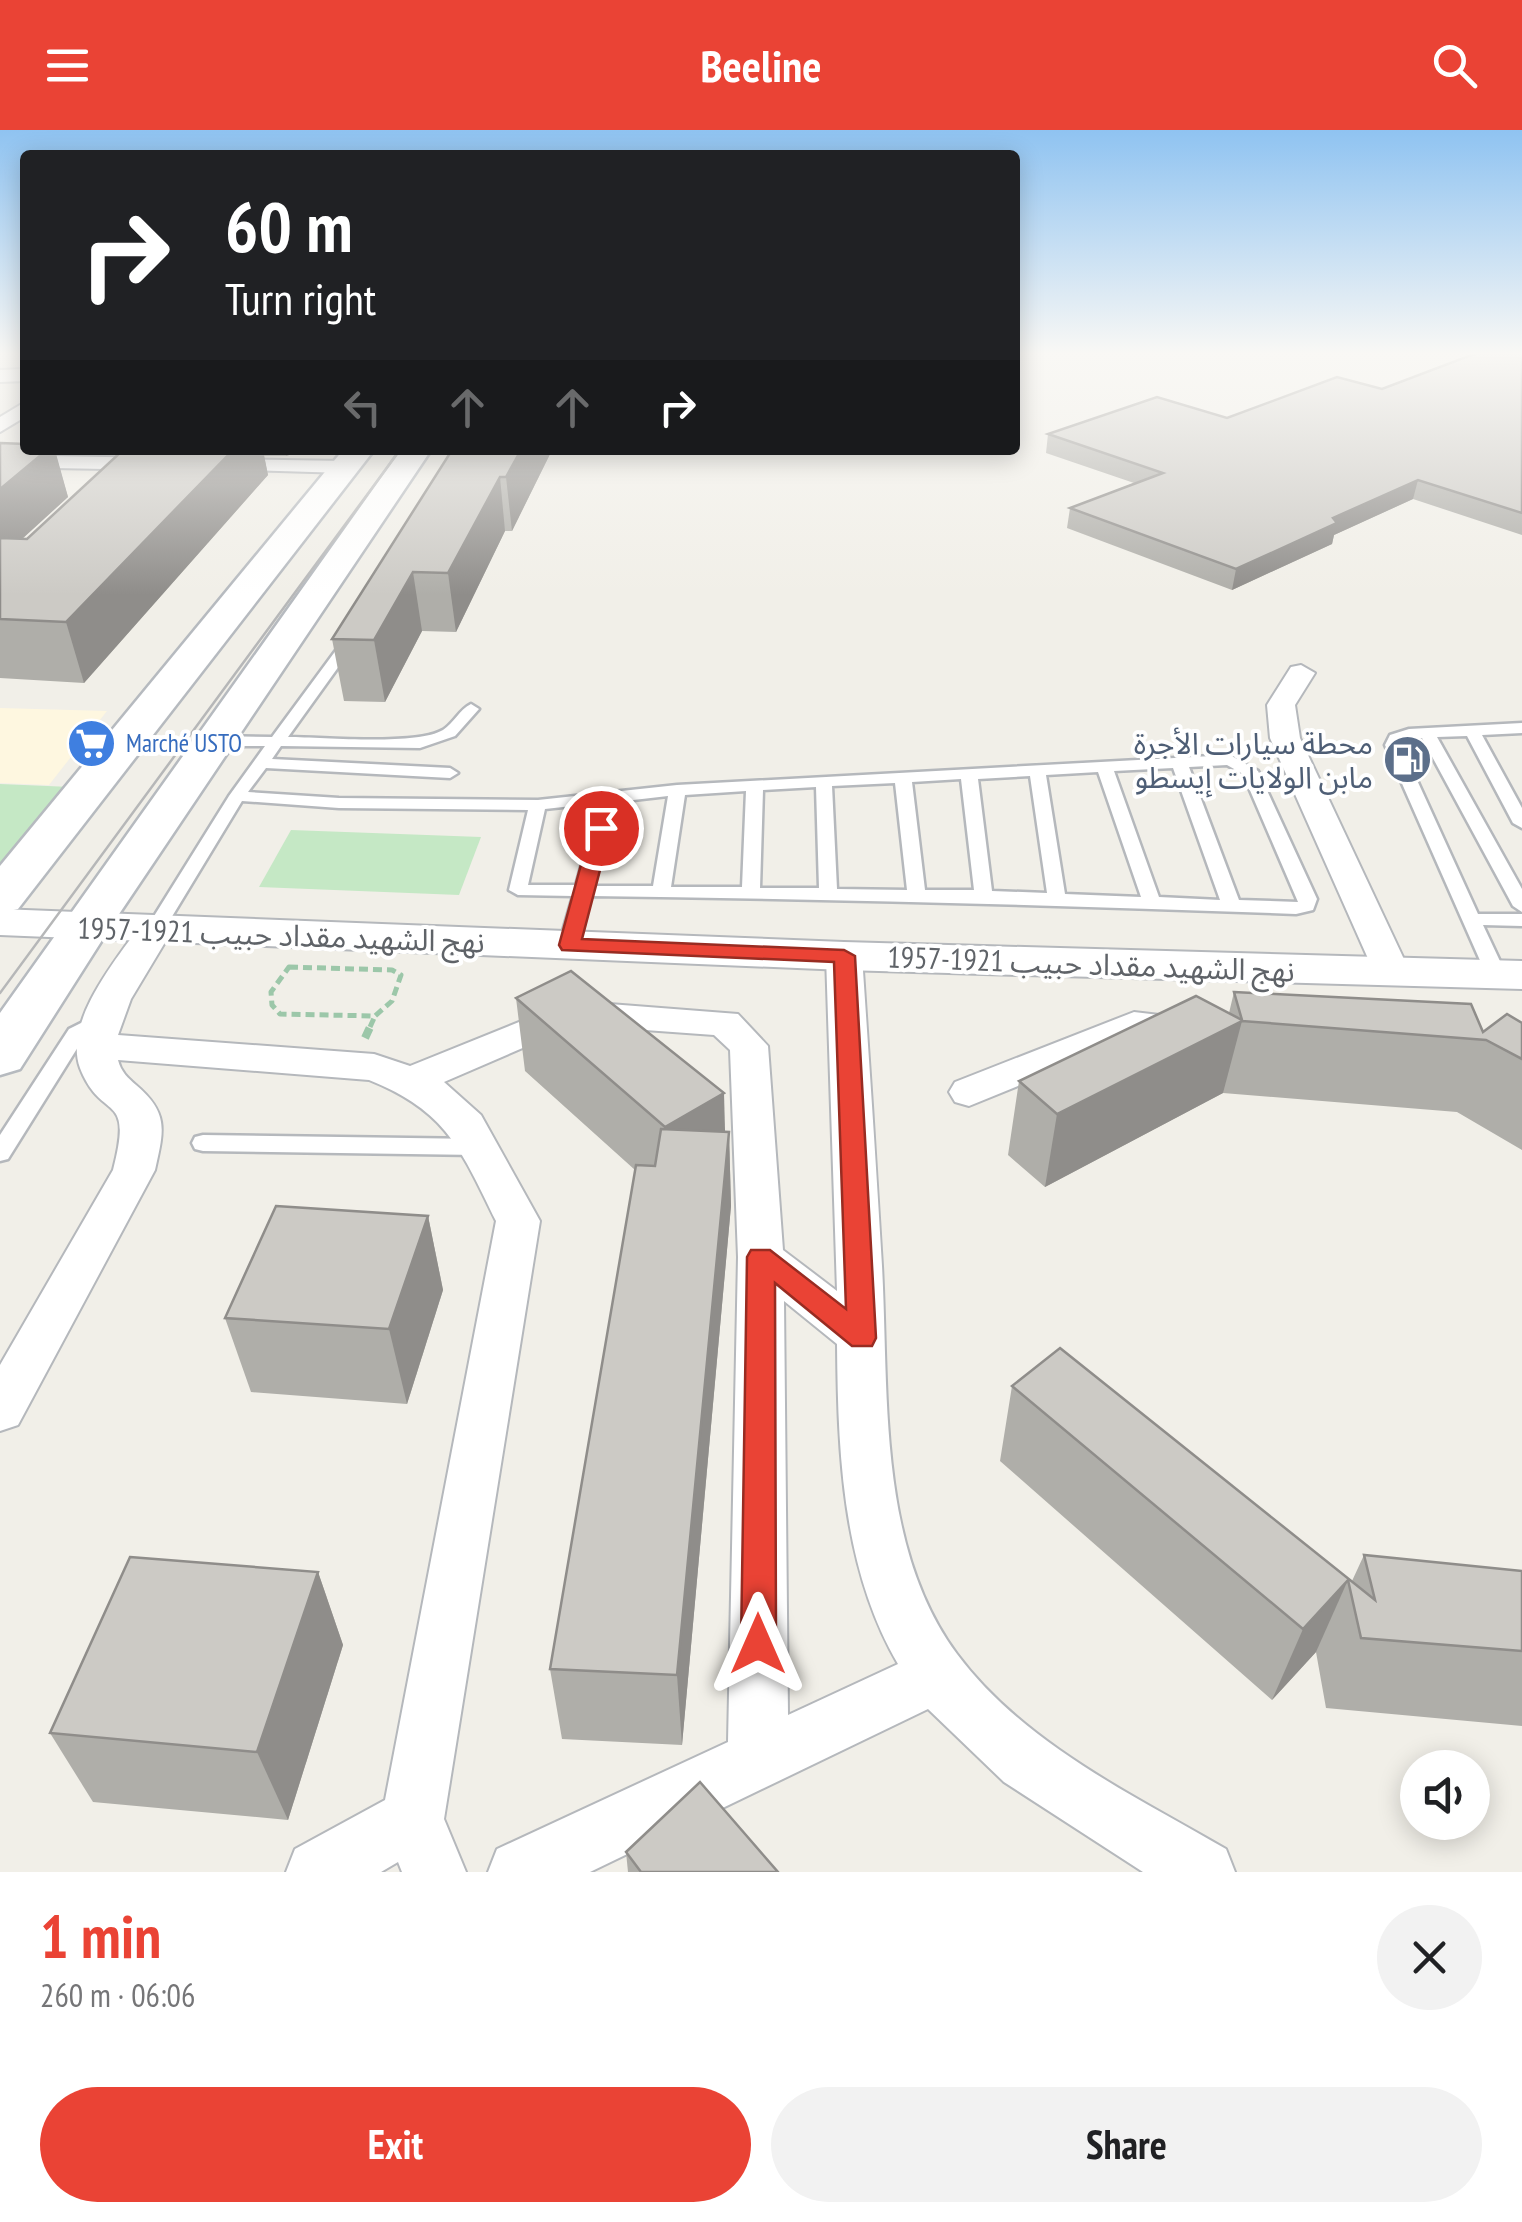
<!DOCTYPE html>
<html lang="en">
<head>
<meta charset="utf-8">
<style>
	body { margin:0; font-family:"PT Sans Narrow","Noto Sans Arabic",sans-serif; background:#f2f2f2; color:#202124; height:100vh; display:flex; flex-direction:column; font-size:38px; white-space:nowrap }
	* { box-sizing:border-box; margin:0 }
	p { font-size:32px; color:#757577 }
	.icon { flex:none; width:55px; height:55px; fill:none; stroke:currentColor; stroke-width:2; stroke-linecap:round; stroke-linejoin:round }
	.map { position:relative; height:1742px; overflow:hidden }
	.panel { display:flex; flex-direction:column; background:#fff; flex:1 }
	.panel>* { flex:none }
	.hud { position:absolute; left:20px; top:20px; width:1000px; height:305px; border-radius:10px; box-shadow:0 5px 25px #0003; background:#202124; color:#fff; overflow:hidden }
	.fabs { position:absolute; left:1400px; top:1620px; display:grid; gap:20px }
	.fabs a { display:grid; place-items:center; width:90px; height:90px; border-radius:50%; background:#fff; box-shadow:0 5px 25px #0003; font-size:50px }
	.pin { position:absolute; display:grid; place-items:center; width:85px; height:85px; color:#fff; margin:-42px; border:5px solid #fff; border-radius:50%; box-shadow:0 2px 10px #0007 }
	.me { position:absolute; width:110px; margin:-55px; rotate:0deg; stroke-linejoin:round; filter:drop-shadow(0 0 8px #0008) }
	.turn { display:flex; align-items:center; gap:35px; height:210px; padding:0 40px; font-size:45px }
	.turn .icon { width:130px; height:130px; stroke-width:2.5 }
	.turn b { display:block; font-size:70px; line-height:85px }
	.lanes { display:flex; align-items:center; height:95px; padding:0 40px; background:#0003; justify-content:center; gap:50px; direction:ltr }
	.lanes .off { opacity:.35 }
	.round { display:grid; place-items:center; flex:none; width:105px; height:105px; border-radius:52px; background:#f2f2f2 }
	.head { display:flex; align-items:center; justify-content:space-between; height:170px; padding:0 40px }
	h1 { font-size:60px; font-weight:700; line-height:75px; color:#ea4335 }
	.button { display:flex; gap:20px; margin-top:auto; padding:20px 40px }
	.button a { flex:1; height:115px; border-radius:60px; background:#ea4335; color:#fff; font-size:40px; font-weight:700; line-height:115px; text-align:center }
	.button a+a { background:#f2f2f2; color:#202124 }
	header { display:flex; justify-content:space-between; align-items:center; height:130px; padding:0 40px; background:#ea4335; color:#fff; font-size:45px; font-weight:700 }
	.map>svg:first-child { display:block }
</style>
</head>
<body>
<header><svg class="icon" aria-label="menu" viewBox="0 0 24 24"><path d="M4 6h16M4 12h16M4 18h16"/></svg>Beeline<svg class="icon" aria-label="search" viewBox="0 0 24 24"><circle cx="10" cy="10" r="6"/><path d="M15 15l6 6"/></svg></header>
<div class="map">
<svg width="1522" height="1742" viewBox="0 0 1522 1742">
	<rect width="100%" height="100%" fill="#f1efe8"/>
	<!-- commercial -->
	<polygon fill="#fef7e0" points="0,578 107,581 49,655 0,653"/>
	<!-- green -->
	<g fill="#c5e8c5">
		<polygon points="0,654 71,657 0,746"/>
		<polygon points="291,700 481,707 459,765 259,757"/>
	</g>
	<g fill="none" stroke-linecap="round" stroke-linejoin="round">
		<defs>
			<g id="service">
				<path d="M 345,508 L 357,511 L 288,607 C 322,607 416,616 443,600 C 454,593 459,580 471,574 L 479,579 L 455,606 L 420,618 L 281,616 L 272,629 L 450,638 L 458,643 L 450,648 L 266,638 L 248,662 L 339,668 L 538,670 L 677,655 L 1230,625 L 1258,641 L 1317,769 L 1313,780 L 1296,784 C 1062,775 828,769 591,766 L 579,815 L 569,821 L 559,815 L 573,766 L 518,765 L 509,760 L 528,680 L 339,678 L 242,671 L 162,803 L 148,803 L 146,799 L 229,666 L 265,616 L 213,616 L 205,611 L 213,606 L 272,607 ZM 1227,635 L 1243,644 L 1298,772 L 1239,770 L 1189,637 ZM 1173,638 L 1220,770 L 1159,767 L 1114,641 ZM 1098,642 L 1141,767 L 1065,764 L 1046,645 ZM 1030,646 L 1047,763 L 992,761 L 978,649 ZM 961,649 L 974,760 L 925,760 L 912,652 ZM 895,653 L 907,760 L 837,759 L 832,656 ZM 816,657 L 819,758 L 760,758 L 763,660 ZM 746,661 L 742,757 L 671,757 L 685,665 ZM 668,666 L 653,756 L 594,756 L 616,672 ZM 599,673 L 576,755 L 528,755 L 545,679 Z"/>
				<polygon points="1522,593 1522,603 1482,605 1522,678 1522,698 1513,693 1467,606 1437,607 1522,759 1522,782 1513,776 1422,608 1403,611 1401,615 1478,784 1522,784 1522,796 1483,795 1506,844 1496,850 1486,844 1385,615 1390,605 1409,599"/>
				<polygon points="99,884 109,890 83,909 8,1029 0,1031 0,1005 69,899"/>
				<polygon points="203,1005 478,1009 486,1011 489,1017 486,1023 478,1025 203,1021 195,1019 192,1013 195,1007"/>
			</g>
			<g id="minor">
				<polygon points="25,239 25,251 0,252 0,240"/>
				<polygon points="25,272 25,287 0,302 0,287"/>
				<polygon points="0,325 158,328 169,334 158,340 0,337"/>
				<polygon points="218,329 345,331 356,337 345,343 211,339 207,335"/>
				<polygon points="1301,535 1315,543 1295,575 1300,608 1410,842 1405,850 1379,850 1374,842 1270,608 1267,575 1291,537"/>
				<path d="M 155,788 L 167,792 L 173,799 L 131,869 L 118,905 L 374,924 L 410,936 L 571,871 L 738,884 L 768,916 L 783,1120 L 837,1161 L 826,826 L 831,818 L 857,818 L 862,826 C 869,929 876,1033 882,1136 C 889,1264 877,1416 957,1524 C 1023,1613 1133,1665 1226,1719 L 1235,1742 L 1143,1742 L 1004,1652 L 928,1579 L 590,1742 L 488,1742 L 497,1719 L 728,1612 L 738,1127 L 730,920 L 714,905 L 576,895 L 444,952 L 481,985 L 540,1091 L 444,1689 L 466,1742 L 402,1742 L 398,1732 L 381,1742 L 286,1742 L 295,1719 L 385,1670 L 496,1091 C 461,1020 447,981 369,950 L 118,930 C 121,942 128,948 136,955 C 169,983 164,1000 155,1040 L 18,1295 L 0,1301 L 0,1235 L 113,1040 C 134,959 102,994 80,938 C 63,892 117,828 143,792 ZM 784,1171 L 837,1214 C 838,1322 842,1438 898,1534 L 788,1585 Z"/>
				<polygon points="1134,882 1202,890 1207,899 1202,908 1188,911 1138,907 969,976 955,972 949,962 955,952"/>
			</g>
			<polygon id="tertiary" points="0,779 844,812 1522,831 1522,859 844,840 0,805"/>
			<g id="secondary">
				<polygon points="343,320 374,320 18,779 0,783 0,736"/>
				<polygon points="401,320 431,320 111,796 20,939 0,945 0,883"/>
			</g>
		</defs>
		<!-- service casing -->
		<use href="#service" stroke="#b5b8bc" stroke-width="5"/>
		<!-- minor casing -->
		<use href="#minor" stroke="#b5b8bc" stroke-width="4"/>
		<!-- tertiary casing -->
		<use href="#tertiary" stroke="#b5b8bc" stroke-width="4"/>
		<!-- secondary casing -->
		<use href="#secondary" stroke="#b6babf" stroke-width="5"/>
		<!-- path-far1 -->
		<g stroke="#9cc7a9" stroke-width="5" stroke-dasharray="9 5" stroke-linecap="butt">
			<polygon points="289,837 392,840 401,845 392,871 375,886 280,884 272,875 271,862"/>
			<polyline points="370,897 375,886"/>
		</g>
		<!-- path -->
		<polyline stroke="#9cc7a9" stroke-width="8" stroke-dasharray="11 6" stroke-linecap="butt" points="365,908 371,895"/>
		<!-- service -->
		<use href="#service" fill="#fff" fill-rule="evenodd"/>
		<!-- minor -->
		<use href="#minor" fill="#fff" fill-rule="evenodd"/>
		<!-- tertiary -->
		<use href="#tertiary" fill="#fff" fill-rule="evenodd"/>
		<!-- secondary -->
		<use href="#secondary" fill="#fff" fill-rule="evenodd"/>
		<!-- tram -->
		<polyline stroke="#b6b7b8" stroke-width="2.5" points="0,863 400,320"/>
	</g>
	<!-- wall -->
	<g fill="#afaea9">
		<polygon points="1522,224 1522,405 1413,369 1334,405 1332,414 1232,460 1067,398 1070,378 1134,353 1046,323 1048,304 1227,288 1382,259"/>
		<polygon points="0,313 25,320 120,320 116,323 55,322 68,367 22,409 27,409 123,320 305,320 286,326 264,326 268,345 84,553 0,548"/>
		<polygon points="452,320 552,320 512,401 505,401 456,502 422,501 385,572 344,571 332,509"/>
		<polygon points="1234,862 1483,902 1522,893 1522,1020 1457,982 1223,963 1045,1057 1008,1025 1019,951 1229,883"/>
		<polygon points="516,868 725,1002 729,1002 731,1076 682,1615 562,1609 550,1539 635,1040 525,941"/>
		<polygon points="428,1086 443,1160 407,1274 251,1262 225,1188"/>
		<polygon points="1012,1256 1352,1451 1364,1425 1522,1441 1522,1596 1326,1578 1316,1522 1272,1570 1000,1331"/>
		<polygon points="318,1442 343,1515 288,1690 93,1672 50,1603"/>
		<polygon points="626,1722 778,1742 628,1742"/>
	</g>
	<!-- shaded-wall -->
	<g fill="#8f8d8a">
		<polygon points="47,320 55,320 68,367 0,429 0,359"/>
		<polygon points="233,320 263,320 268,345 84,553 66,492"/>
		<polygon points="285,320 305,320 286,326"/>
		<polygon points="521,320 552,320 512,401 506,347"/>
		<polygon points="500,347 505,401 456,502 448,443"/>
		<polygon points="1418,350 1413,369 1334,405 1332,414 1232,460 1236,439 1333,388"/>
		<polygon points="413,442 422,501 385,572 374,510"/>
		<polygon points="1242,891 1223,963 1045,1057 1057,984"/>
		<polygon points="724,963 726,1036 669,1071 665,997"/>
		<polygon points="729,1002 731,1076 682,1615 677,1545"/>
		<polygon points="428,1086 443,1160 407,1274 389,1199"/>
		<polygon points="318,1442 343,1515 288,1690 257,1622"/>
		<polygon points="1348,1450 1316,1522 1272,1570 1303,1499"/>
	</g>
	<!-- building -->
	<g fill="#cccac5" stroke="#8f8d8a" stroke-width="2.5">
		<polygon points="1482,221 1512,221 1522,224 1522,383 1418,350 1333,388 1337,393 1236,439 1070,378 1163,343 1048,304 1157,267 1227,288 1337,247 1382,259"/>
		<polygon points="0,313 25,314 25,320 47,320 0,359"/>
		<polygon points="123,320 233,320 66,492 0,489 0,408 27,409"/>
		<polygon points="452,320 521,320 506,347 500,347 448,443 413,442 374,510 332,509"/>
		<polygon points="571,841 724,963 665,997 516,868"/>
		<polygon points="1234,862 1471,874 1483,902 1507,884 1522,893 1522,929 1486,910 1242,891 1057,984 1019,951 1196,866 1242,890"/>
		<polygon points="661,999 729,1002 677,1545 550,1539 636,1035 655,1036"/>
		<polygon points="276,1076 428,1086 389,1199 225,1188"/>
		<polygon points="1060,1218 1375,1470 1364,1425 1522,1441 1522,1521 1361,1508 1348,1450 1303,1499 1012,1256"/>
		<polygon points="130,1427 318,1442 257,1622 50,1603"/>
		<polygon points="700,1652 778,1742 641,1742 626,1722"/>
	</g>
	<!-- sky -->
	<linearGradient id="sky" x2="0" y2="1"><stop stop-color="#8fc3f1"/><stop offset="0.48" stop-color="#f9f8f5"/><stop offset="1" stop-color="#f9f8f5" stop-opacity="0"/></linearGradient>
	<rect width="1522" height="465" fill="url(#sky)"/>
	<!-- route -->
	<polygon fill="#ea4335" stroke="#982c22" stroke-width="2.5" points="601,692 611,698 582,809 844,820 855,826 876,1208 872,1216 852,1216 775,1153 776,1514 771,1526 758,1531 746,1526 741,1514 747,1127 751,1120 770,1120 846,1179 834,832 562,820 559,815 591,698"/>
	<!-- icons -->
	<defs>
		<symbol id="supermarket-disc" viewBox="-11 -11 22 22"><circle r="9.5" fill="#3f7fe0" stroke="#fff"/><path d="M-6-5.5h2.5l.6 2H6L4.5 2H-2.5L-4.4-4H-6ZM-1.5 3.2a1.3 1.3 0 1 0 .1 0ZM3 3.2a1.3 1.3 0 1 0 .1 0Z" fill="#fff"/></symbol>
		<symbol id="fuel-disc" viewBox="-11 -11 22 22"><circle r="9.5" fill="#5c6f8a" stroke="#fff"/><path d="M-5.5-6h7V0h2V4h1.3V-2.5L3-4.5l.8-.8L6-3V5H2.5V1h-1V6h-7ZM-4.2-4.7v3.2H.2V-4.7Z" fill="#fff"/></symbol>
	</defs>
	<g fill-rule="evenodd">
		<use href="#supermarket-disc" x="64" y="586" width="55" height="55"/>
		<use href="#fuel-disc" x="1380" y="602" width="55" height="55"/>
	</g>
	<g text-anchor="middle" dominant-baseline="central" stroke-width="8" stroke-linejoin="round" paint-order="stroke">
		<!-- far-shop labels -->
		<g font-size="25" fill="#366cbe" stroke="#fff" text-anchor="start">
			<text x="126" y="613">Marché USTO</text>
		</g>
		<!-- service labels -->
		<g font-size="30" fill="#4e5e75" stroke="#fff" text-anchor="end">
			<text x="1373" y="612">محطة سيارات الأجرة<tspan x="1373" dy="34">مابن الولايات إيسطو</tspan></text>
		</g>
		<!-- street labels -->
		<g font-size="30" fill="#5f6368" stroke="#fff">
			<text transform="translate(281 804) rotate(2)">نهج الشهيد مقداد حبيب 1921-1957</text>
			<text transform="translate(1091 833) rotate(2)">نهج الشهيد مقداد حبيب 1921-1957</text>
		</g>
	</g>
</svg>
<div class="fabs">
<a><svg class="icon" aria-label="sound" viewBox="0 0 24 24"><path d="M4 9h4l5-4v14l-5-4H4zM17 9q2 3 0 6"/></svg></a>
</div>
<div class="pin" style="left:601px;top:698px;background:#d93025"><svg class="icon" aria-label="arrive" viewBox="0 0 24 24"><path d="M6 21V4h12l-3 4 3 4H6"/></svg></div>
<svg class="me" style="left:758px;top:1514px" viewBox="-20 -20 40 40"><path d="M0-17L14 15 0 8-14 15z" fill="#ea4335" stroke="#fff" stroke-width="4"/></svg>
<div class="hud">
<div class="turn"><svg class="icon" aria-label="right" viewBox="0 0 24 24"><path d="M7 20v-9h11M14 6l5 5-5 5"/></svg><div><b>60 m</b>Turn right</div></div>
<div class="lanes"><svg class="icon off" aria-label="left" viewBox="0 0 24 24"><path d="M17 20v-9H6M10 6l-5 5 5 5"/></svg><svg class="icon off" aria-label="ahead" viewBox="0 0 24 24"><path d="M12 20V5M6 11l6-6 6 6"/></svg><svg class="icon off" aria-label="ahead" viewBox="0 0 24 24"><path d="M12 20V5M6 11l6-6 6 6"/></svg><svg class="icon" aria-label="right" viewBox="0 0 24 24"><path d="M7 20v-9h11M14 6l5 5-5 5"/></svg></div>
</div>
</div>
<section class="panel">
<div class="head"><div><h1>1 min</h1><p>260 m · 06:06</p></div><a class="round"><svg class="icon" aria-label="close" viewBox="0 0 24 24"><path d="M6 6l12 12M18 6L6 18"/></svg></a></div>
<div class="button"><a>Exit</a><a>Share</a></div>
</section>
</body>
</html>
